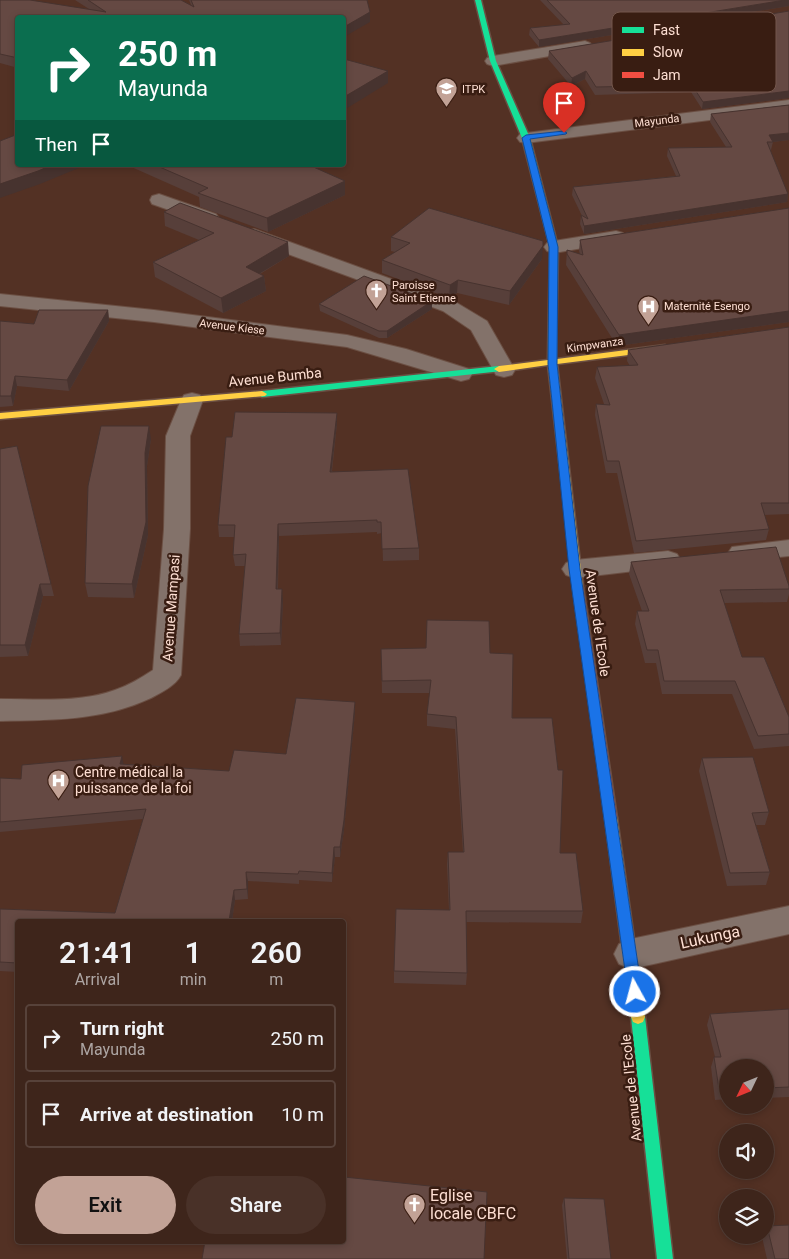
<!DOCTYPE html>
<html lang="en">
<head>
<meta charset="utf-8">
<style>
	body { margin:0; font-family:Roboto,sans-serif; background:#493128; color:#f1f3f6; height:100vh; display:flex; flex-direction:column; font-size:19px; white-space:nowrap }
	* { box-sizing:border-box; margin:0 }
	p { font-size:16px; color:#ada5a3 }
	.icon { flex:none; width:28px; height:28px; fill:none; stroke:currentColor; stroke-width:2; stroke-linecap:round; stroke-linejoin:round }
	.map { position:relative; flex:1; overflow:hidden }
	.sheet { position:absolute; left:15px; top:919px; width:331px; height:325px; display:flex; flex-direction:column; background:#3e251b; border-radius:5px; box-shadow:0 2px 8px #0003,0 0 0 1px #57423a }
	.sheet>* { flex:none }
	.banner { position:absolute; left:15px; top:15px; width:331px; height:152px; border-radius:5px; box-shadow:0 2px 8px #0003,0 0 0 1px #57423a; background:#0b6e4f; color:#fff; overflow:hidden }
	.needle { width:32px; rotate:227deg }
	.fabs { position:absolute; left:719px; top:1059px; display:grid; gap:10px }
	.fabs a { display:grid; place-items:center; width:55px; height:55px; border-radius:50%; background:#3e251b; box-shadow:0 2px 8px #0003,0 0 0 1px #57423a; font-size:25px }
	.pin { position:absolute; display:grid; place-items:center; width:42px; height:42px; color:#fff; margin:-51px -21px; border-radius:50% 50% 50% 0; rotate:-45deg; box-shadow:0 0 5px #0007 }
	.pin .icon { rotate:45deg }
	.me { position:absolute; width:55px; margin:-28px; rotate:353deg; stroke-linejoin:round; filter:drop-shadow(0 0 4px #0008) }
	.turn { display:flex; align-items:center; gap:18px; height:105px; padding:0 20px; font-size:22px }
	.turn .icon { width:65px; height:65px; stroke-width:2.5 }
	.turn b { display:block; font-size:35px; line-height:42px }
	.then { display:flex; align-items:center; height:48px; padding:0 20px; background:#0003; gap:10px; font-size:19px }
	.eta { display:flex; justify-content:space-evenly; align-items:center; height:85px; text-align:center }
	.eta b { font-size:30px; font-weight:600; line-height:35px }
	.action { display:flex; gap:10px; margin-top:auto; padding:10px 20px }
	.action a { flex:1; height:58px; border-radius:30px; background:#c2a296; color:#111; font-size:20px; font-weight:600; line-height:58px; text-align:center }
	.action a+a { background:#493128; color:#f1f3f6 }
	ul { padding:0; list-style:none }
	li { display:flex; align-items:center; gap:15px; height:68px; margin:0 10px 8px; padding:0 10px; border:2px solid #57423a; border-radius:5px }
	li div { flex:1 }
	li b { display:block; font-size:19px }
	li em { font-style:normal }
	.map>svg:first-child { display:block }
</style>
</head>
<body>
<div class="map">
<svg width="789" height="1259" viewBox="0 0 789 1259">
	<rect width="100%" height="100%" fill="#533124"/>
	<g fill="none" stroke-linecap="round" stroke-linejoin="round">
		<defs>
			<g id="street">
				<polygon points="585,41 590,43 593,46 590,49 493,66 487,64 485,61 487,58 493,56"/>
				<polygon points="789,100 789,110 526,143 520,142 517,138 520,134 526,133"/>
				<polygon points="159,194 216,214 219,218 216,222 209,224 152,204 150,200 152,196"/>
				<polygon points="254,229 457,303 487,321 515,370 512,375 504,377 496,375 471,330 443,311 247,239 244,235 247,231"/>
				<polygon points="616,231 623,233 626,237 623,241 554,253 547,251 544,247 547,243 554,241"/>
				<polygon points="0,294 154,310 347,335 406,349 469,369 472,374 469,379 461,381 347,347 154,322 0,306"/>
				<path d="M 192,393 L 200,395 L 203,400 L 190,436 L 190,529 L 181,675 C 175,686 162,692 151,698 C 102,721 53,720 0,721 L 0,699 C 37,699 80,703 115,690 C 129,685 141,678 153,670 L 164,529 L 166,436 L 181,400 L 184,395 Z"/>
				<polygon points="789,540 789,556 741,561 732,559 728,553 732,547"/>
				<polygon points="668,551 677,554 681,560 677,566 575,578 566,575 562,569 566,563 575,560"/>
				<polygon points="789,906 789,934 631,969 619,964 614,954 619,944 631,939"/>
			</g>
			<g id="fast">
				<polygon points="475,0 481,0 496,61 530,138 558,247 556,358 552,361 548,358 550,247 522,138 490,61"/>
				<polygon points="499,366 504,369 502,371 262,397 257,394 262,391"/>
				<polygon points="638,1010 643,1012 645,1017 673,1259 657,1259 631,1017 633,1012"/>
			</g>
			<g id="slow">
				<polygon points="665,345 669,348 668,350 557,364 583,588 582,591 574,591 548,365 499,372 494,369 499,366 548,360 549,356 552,355 557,359"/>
				<polygon points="262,391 267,394 265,396 0,419 0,413"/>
				<polygon points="611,813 616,814 617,818 645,1017 643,1022 638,1024 633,1022 631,1017 605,818 606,814"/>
			</g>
			<polygon id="jam" points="578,584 583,588 617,818 616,822 611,823 606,822 605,818 573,588"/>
		</defs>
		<!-- street casing -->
		<use href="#street" stroke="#6b4f43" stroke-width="2"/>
		<!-- fast casing -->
		<use href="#fast" stroke="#6b4f43" stroke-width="3"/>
		<!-- slow casing -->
		<use href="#slow" stroke="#6b4f43" stroke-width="3"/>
		<!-- jam casing -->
		<use href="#jam" stroke="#6b4f43" stroke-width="3"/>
		<!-- street -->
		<use href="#street" fill="#83726a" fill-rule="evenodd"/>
		<!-- fast -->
		<use href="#fast" fill="#16e098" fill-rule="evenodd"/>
		<!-- slow -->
		<use href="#slow" fill="#ffcf43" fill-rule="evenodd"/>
		<!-- jam -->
		<use href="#jam" fill="#f24e42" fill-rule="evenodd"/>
	</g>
	<!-- wall -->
	<g fill="#573f3a">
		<polygon points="0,0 89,9 75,0 181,0 191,5 189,0 367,0 370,22 344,18 18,18 18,68 0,63"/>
		<polygon points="540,0 789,0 789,6 539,47 529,35 530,28 564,25"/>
		<polygon points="789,11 789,98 702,109 691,92 595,95 585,79 571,86 548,59 549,51"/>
		<polygon points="789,105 789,140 773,142 771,150 770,150 788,194 787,202 584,234 580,224 581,215 582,216 572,195 573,187 676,176 667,156 668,148 726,147 710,122 711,114"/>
		<polygon points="127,165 309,165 345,181 345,195 268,232 200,207 199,197"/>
		<polygon points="789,208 789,322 617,346 566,265 567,250 580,254 579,251 580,240"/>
		<polygon points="164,212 289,256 260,274 264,276 266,291 223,313 155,277 153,262 199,240 165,226"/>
		<polygon points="391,237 542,259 509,305 457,293 449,298 382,273 382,260 395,252 391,251"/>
		<polygon points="432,301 432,309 387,338 379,338 320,311 319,304"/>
		<polygon points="108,310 109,321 69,391 17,386 13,406 0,407 0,321 34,324"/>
		<polygon points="789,327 789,514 764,515 769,529 766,540 634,553 617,473 606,473 595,415 596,404 604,404 595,378 597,367 630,366 627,361 628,350"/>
		<polygon points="337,424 332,471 419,548 419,560 383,561 382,533 377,534 377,532 279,536 278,589 283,601 281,645 240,646 239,634 245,566 235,566 233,555 235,537 219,537 218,525 232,437"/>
		<polygon points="151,439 147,466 148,535 134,598 88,597 85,583"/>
		<polygon points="17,446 54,596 43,596 28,656 0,657 0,449"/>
		<polygon points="631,562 789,586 789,594 787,602 724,603 742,657 789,717 789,746 754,749 732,694 662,694 656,663 645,663 635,624 637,611 642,611 629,574"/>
		<polygon points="381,649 490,653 560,853 583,911 581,923 466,922 467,973 466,985 394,983 394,971 449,910 447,864 448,852 463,852 455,729 427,726 427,714 430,693 382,693"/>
		<polygon points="355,702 355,712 344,830 340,857 335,857 332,882 299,880 299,884 248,881 248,899 235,900 232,921 18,921 18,972 0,971 0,909 115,913 143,819 0,832 0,778 21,779 123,764 229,771 286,754"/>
		<polygon points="702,758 769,812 765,825 756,825 770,872 766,885 727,886 699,771"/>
		<polygon points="789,1009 789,1097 765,1098 765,1068 728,1068 728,1099 715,1100 711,1067 714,1057 715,1057 707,1025 710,1014"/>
		<polygon points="564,1198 611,1259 567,1259 562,1205"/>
		<polygon points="767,1226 789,1259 767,1259 762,1237 763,1235 765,1235 765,1230"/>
	</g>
	<!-- shaded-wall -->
	<g fill="#47332f">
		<polygon points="785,0 789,0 789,6 539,47 539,40"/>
		<polygon points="370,12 370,22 344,37 344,27"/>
		<polygon points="388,71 388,83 344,110 344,97"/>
		<polygon points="586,71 585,79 571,86 572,78"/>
		<polygon points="789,91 789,98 702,109 703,102"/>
		<polygon points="789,133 789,140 773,142 769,135"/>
		<polygon points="52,165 86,165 40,184 0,198 0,184"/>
		<polygon points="345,181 345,195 268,232 267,218"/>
		<polygon points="788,194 787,202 584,234 584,226"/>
		<polygon points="288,242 289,256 247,281 246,267"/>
		<polygon points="543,246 542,259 509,305 510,291"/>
		<polygon points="264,276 266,291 223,313 221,298"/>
		<polygon points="458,280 457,293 449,298 450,285"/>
		<polygon points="432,301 432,309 387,338 387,331"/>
		<polygon points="108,310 109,321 69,391 67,380"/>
		<polygon points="789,311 789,322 617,346 619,335"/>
		<polygon points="15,376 17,386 13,406 11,396"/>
		<polygon points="337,413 337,424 330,483 330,472"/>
		<polygon points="149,426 151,439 147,466 148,535 134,598 132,584 145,453"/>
		<polygon points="278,524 279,536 277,601 276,589"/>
		<polygon points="40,584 43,596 28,656 25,645"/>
		<polygon points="282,589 283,601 281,645 280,633"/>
		<polygon points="355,702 355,712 344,830 340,857 340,847"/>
		<polygon points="122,756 124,766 120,764"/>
		<polygon points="334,847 335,857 332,882 332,873"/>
		<polygon points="246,872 248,881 248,899 247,889"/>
		<polygon points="234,890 235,900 232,921 229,921"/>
	</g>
	<!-- building -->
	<g fill="#654943" stroke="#47332f">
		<polygon points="0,0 30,0 106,12 88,0 181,0 194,7 191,0 367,0 370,12 344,27 344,18 18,18 18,58 0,54"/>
		<polygon points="547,0 785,0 539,40 530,28 570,24"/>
		<polygon points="789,11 789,91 703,102 692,85 596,87 586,71 572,78 549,51"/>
		<polygon points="344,59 388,71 344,97"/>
		<polygon points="789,105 789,133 769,135 773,142 767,142 788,194 584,226 581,215 588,219 573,187 680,176 668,148 732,147 711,114"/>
		<polygon points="18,134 18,165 52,165 38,171 0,184 0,141"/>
		<polygon points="155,165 309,165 345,181 267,218 198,193 208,188"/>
		<polygon points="180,203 288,242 246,267 264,276 221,298 153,262 214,233 164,212"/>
		<polygon points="429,208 543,241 543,246 510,291 458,280 450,285 382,260 410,243 391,237"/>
		<polygon points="789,208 789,311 619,335 567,254 567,250 583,255 580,240"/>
		<polygon points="364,276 432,301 387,331 379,331 319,304"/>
		<polygon points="39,310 108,310 67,380 15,376 11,396 0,396 0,321 34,324"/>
		<polygon points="789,327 789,503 761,503 769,529 636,541 619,461 607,461 596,404 610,405 597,367 638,365 628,350"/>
		<polygon points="235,412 337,413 330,472 408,469 419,548 382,549 381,522 377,522 377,520 278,524 276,589 282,589 280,633 239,634 246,554 233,555 235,525 218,525 226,437 232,437"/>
		<polygon points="101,426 149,426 145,453 146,522 132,584 85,583 88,486"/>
		<polygon points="17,446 51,584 40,584 25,645 0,645 0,449"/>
		<polygon points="776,547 789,586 789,589 720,590 742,657 764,657 789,717 789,734 758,736 735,681 664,681 658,650 647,650 637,611 649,611 631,562"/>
		<polygon points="427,620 489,621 490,653 513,654 512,718 552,718 558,770 563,770 560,853 576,853 583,911 466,911 467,973 394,971 396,909 450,910 448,852 464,852 456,717 427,714 431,680 382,681 381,649 426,648"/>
		<polygon points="296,698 355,702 344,820 340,847 334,847 332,873 299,871 298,874 246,872 247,889 234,890 229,921 18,921 18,963 0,962 0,909 115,913 146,809 0,822 0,778 21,779 22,765 122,756 120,764 229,771 234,750 286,754"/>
		<polygon points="753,757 769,812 752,813 770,872 730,873 702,758"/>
		<polygon points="789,1009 789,1087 765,1088 765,1068 728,1068 728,1089 719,1089 714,1057 721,1057 710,1014"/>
		<polygon points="344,1177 487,1192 484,1259 202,1259 205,1241 344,1241"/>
		<polygon points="564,1198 604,1199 611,1259 569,1259"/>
		<polygon points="789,1225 789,1259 775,1259 767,1226"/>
	</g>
	<!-- route -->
	<polygon fill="#1a73e8" stroke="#114b97" points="564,131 567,133 566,134 530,139 558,247 557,364 561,401 580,569 642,992 640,996 635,998 630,996 628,992 569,569 552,401 548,364 549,247 522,138 526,135"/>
	<!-- icons -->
	<defs>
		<symbol id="university-pin" viewBox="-11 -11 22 30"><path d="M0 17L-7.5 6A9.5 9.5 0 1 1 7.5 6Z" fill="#c2a296" stroke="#391d12"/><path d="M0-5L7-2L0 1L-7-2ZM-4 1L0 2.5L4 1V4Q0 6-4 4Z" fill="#fff"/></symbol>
		<symbol id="church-pin" viewBox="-11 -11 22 30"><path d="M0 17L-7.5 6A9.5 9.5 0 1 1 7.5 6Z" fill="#c2a296" stroke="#391d12"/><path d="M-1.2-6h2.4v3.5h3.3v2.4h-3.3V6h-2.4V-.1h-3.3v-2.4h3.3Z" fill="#fff"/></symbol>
		<symbol id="hospital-pin" viewBox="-11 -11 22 30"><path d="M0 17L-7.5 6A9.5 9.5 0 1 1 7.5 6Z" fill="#c2a296" stroke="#391d12"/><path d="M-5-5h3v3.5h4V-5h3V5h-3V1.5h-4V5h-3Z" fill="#fff"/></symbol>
	</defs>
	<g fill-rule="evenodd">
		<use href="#university-pin" x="434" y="76" width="25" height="34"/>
		<use href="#church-pin" x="364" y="278" width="25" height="34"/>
		<use href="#hospital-pin" x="636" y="294" width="25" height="34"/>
		<use href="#hospital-pin" x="46" y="768" width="25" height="34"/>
		<use href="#church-pin" x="402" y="1192" width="25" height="34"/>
	</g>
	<g text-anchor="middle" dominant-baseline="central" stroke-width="5" stroke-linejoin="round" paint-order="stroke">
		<!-- far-poi labels -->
		<g font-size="11" fill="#fedfd3" stroke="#391d12" text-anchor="start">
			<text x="462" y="89">ITPK</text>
			<text x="392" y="285">Paroisse<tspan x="392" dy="13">Saint Etienne</tspan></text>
			<text x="664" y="306">Maternité Esengo</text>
		</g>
		<!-- far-street labels -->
		<g font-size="11" fill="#fedfd3" stroke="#391d12">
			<text transform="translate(657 121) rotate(-7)">Mayunda</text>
			<text transform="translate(232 327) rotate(7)">Avenue Kiese</text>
			<text transform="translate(595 345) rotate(-8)">Kimpwanza</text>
		</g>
		<!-- street labels -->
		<g font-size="14" fill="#fedfd3" stroke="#391d12">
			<text transform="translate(275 377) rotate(-6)">Avenue Bumba</text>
			<text transform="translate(171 608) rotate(-86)">Avenue Mampasi</text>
			<text transform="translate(598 623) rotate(82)">Avenue de l'Ecole</text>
			<text transform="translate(631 1088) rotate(-96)">Avenue de l'Ecole</text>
		</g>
		<!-- poi labels -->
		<g font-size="14" fill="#fedfd3" stroke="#391d12" text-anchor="start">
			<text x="75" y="772">Centre médical la<tspan x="75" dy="16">puissance de la foi</tspan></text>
		</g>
		<!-- near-street labels -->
		<g font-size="16" fill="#fedfd3" stroke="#391d12">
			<text transform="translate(710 937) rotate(-12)">Lukunga</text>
		</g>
		<!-- near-poi labels -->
		<g font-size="16" fill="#fedfd3" stroke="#391d12" text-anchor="start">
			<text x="430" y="1195">Eglise<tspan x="430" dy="18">locale CBFC</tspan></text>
		</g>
	</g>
	<!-- legend -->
	<rect x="612" y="12" width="164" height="80" rx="8" fill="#391d12" stroke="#74574c" stroke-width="1"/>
	<rect x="622" y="27" width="22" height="6" fill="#16e098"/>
	<rect x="622" y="49" width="22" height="7" fill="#ffcf43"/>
	<rect x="622" y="72" width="22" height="6" fill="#f24e42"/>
	<g font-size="14" fill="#fedfd3">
		<text x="653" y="35">Fast</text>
		<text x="653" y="57">Slow</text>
		<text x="653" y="80">Jam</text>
	</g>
</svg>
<div class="fabs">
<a><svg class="needle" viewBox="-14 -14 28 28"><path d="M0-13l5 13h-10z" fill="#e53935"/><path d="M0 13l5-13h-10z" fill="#ada5a3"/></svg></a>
<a><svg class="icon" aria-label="sound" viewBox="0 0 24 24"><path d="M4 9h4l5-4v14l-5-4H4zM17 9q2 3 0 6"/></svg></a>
<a><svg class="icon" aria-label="layers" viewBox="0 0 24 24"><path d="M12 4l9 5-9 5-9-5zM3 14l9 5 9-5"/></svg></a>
</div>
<div class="pin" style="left:564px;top:133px;background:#d93025"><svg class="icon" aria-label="arrive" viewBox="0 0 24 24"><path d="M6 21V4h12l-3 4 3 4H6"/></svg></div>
<svg class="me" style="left:635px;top:992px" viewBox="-20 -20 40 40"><circle r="17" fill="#1a73e8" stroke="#fff" stroke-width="3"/><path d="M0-11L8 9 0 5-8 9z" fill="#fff"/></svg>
<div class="banner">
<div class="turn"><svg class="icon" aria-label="right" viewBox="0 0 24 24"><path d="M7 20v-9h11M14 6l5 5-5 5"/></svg><div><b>250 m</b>Mayunda</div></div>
<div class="then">Then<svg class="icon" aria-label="arrive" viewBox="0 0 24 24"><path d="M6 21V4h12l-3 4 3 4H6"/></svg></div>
</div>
<section class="sheet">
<div class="eta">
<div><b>21:41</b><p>Arrival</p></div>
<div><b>1</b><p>min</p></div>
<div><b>260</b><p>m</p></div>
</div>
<ul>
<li><svg class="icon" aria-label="right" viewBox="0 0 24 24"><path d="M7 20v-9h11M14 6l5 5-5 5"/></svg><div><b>Turn right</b><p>Mayunda</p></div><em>250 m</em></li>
<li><svg class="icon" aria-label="arrive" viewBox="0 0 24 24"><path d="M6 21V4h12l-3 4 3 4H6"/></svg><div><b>Arrive at destination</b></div><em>10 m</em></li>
</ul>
<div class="action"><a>Exit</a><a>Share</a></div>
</section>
</div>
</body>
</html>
